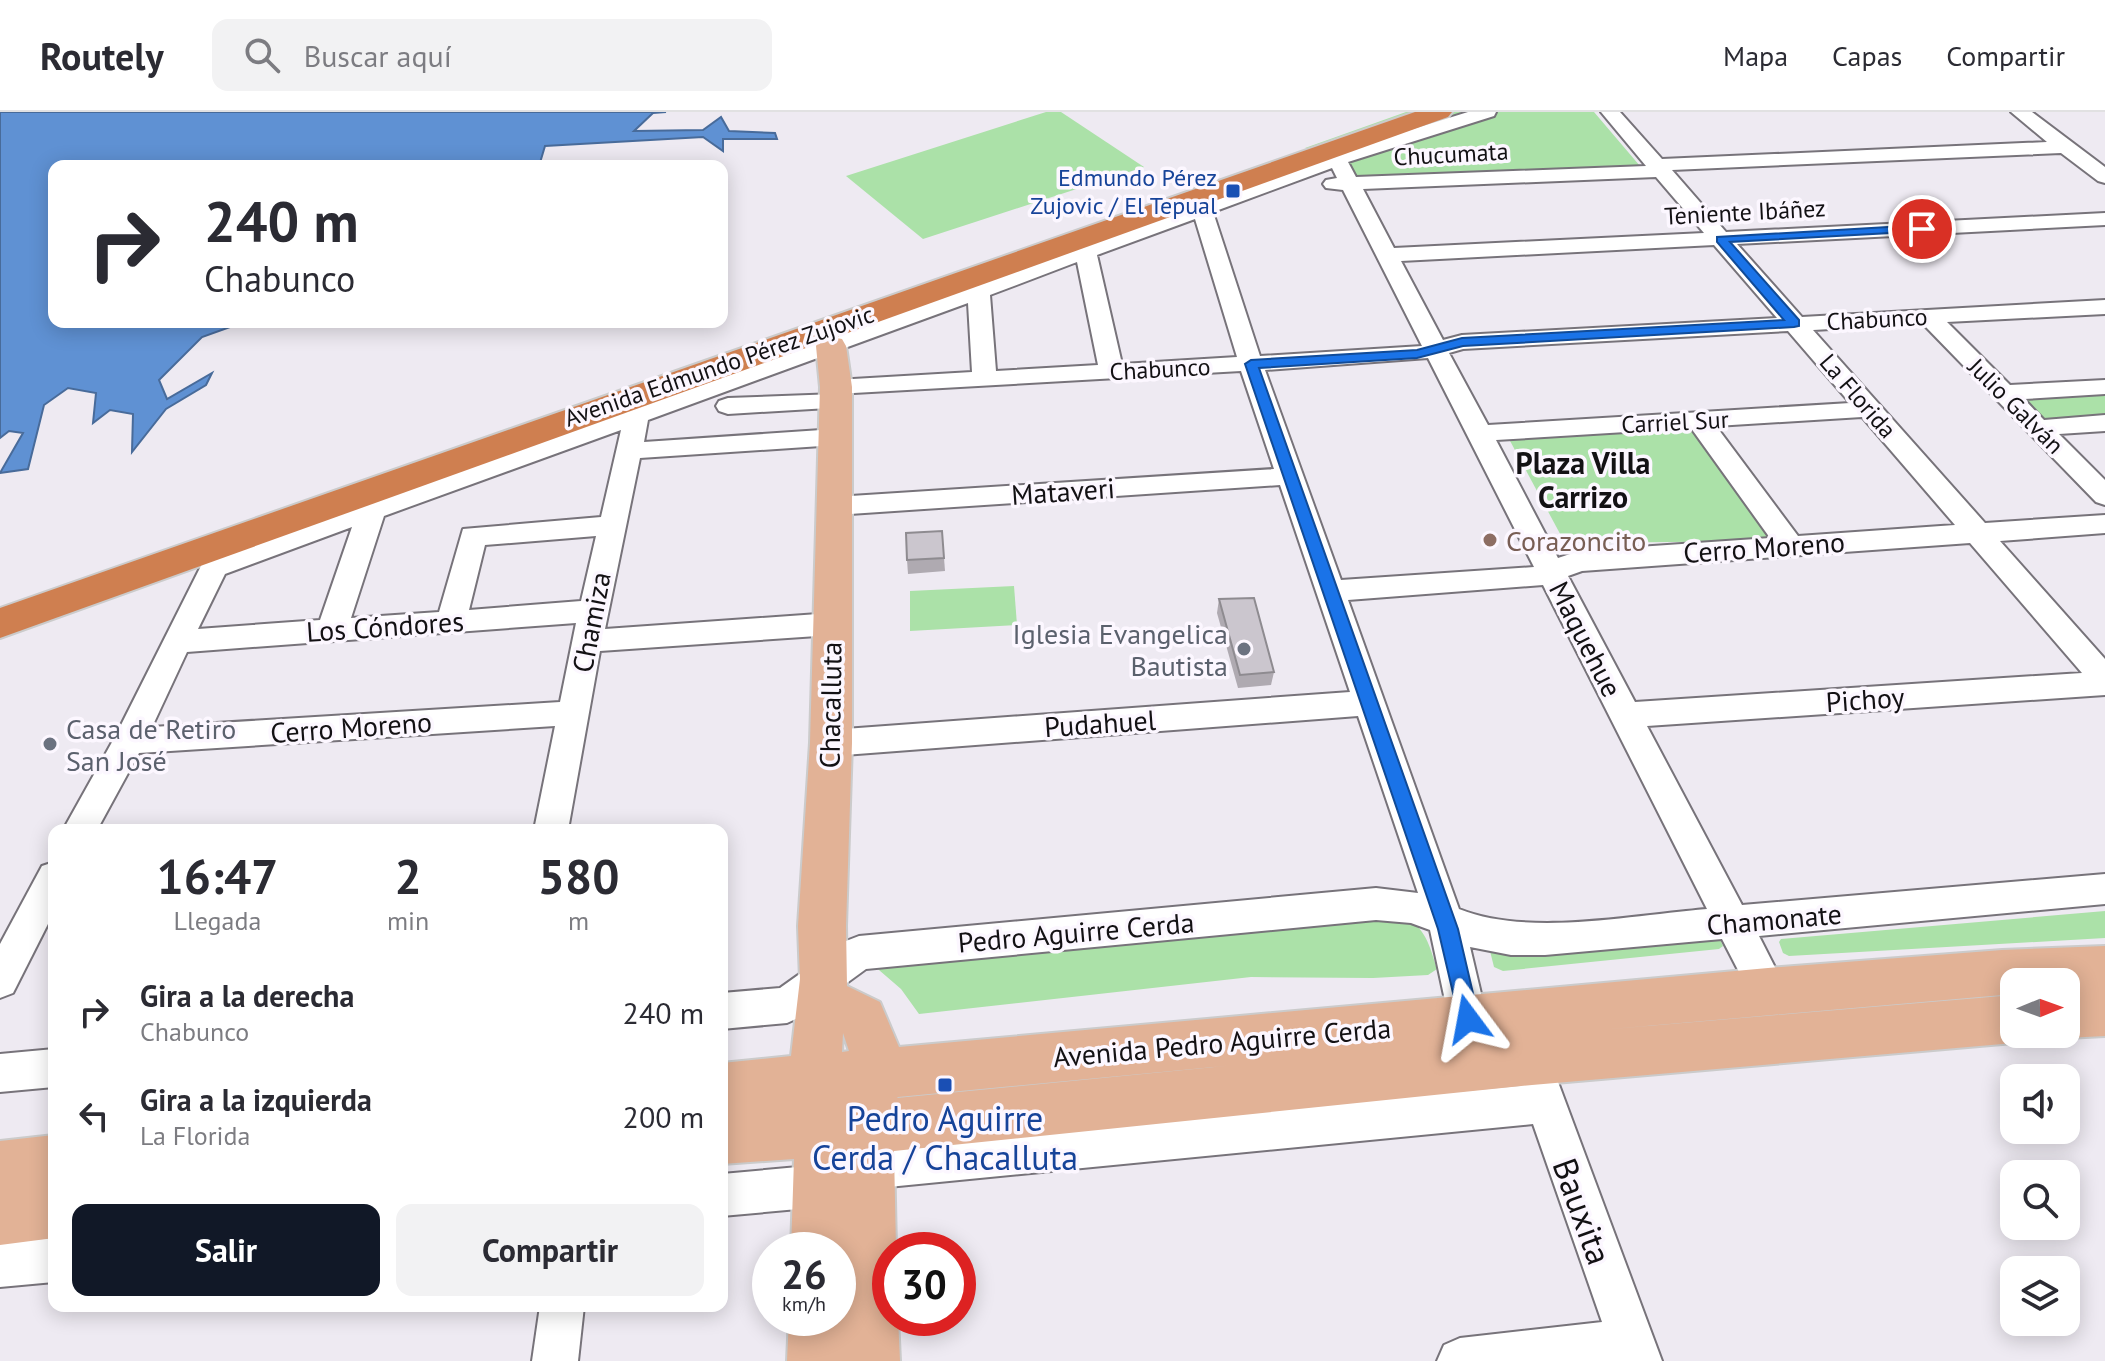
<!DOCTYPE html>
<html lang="es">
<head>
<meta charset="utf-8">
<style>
	body { margin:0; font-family:"PT Sans",sans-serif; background:#f2f2f3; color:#2b2b33; height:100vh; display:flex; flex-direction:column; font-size:30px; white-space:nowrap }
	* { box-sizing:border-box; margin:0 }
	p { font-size:26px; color:#7c7c81 }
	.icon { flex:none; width:44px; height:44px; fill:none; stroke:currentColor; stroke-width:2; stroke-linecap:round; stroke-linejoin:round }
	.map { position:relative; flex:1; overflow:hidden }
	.panel { position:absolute; left:48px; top:712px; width:680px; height:488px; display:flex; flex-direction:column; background:#fff; border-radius:16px; box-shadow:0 4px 20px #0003 }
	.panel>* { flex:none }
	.guide { position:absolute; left:48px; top:48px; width:680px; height:168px; border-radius:16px; box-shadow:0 4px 20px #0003; background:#fff; color:#2b2b33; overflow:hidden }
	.needle { width:52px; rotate:89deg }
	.tools { position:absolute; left:2000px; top:856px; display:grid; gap:16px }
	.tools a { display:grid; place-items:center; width:80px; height:80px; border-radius:16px; background:#fff; box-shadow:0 4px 20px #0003; font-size:40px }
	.speed { position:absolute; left:752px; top:1120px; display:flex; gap:16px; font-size:40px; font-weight:700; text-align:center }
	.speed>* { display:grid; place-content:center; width:104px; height:104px; border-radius:50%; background:#fff; box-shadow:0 4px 20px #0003; line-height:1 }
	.speed small { font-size:20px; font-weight:400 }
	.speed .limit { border:12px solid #d22; background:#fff; color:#111 }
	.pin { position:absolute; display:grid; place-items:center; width:68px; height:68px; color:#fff; margin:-34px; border:4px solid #fff; border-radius:50%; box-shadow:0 2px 8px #0007 }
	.me { position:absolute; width:88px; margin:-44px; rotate:347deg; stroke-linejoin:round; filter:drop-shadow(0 0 6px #0008) }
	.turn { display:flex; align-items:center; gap:28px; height:168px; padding:0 24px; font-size:36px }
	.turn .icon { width:104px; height:104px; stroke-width:2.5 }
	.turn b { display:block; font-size:56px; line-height:68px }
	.eta { display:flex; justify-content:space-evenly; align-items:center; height:136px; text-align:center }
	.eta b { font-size:48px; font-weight:800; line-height:56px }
	.cta { display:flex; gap:16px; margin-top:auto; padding:16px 24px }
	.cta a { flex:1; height:92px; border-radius:16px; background:#111827; color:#fff; font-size:32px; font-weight:800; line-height:92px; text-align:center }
	.cta a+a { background:#f2f2f3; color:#2b2b33 }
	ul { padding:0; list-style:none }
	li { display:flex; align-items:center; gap:24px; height:104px; padding:0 24px }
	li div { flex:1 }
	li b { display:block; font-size:30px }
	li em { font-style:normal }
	header { display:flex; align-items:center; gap:48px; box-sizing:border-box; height:112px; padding:0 40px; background:#fff; border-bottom:2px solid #e1e1e2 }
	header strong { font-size:38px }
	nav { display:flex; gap:44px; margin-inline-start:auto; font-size:28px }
	.search { width:560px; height:72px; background:#f2f2f3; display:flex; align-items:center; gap:20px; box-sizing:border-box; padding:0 28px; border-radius:16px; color:#7c7c81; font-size:30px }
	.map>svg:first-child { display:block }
</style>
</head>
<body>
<header>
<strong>Routely</strong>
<div class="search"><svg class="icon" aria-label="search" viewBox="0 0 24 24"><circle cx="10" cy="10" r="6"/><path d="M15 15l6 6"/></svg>Buscar aquí</div>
<nav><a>Mapa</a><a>Capas</a><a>Compartir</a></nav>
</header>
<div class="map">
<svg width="2105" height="1249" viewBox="0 0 2105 1249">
	<rect width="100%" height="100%" fill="#eeeaf2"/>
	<!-- green -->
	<g fill="#abe1a8">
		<polygon points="1046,0 1061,0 1144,55 923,127 846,64"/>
		<polygon points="1406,0 1594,0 1640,54 1358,65 1347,50 1305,36"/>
		<polygon points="2105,279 2105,306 2039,310 2013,285"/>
		<polygon points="1697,315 1776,429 1565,431 1509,327"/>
		<polygon points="1014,474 1017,513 910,519 910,479"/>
		<polygon points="2105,799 2105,826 1789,844 1783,841 1779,830 1781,827"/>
		<path d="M 1404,804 C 1426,817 1429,832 1437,857 L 1428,863 L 1373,866 L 1251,865 L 919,902 L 901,877 L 872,852 Z"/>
		<polygon points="1718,823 1723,834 1719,837 1503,859 1494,855 1488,831"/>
	</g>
	<!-- water -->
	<polygon fill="#5f91d3" stroke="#486b9a" stroke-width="2" points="0,0 666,0 653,1 634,19 703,18 721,5 729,19 775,21 777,27 723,27 723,39 703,25 545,34 539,54 54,54 54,210 244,210 202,225 159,268 167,287 212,261 206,273 166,297 132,340 133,302 110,298 93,311 96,281 68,276 44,293 28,357 0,361 23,321 9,319 0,326"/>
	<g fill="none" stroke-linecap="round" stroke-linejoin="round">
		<defs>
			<g id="minor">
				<path d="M 1468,0 L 1496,0 L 1494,4 L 1348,50 L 1356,65 L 1646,54 L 1601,0 L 1620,0 L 1662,47 L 2047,30 L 2011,0 L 2032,0 L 2105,55 L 2105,71 L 2098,69 L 2061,41 L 1672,58 L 1726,120 L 2105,101 L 2105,113 L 1737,132 L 1802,205 L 2105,188 L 2105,202 L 1947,210 L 2010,273 L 2105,268 L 2105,282 L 2024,287 L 2044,308 L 2105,303 L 2105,319 L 2059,322 L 2105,368 L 2105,393 L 2096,390 L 1923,212 L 1813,218 L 1985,411 L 2105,403 L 2105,421 L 2000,429 L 2105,547 L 2105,583 L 1647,614 L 1742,793 L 2105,762 L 2105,792 L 1759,824 L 1787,879 L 1781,891 L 1768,896 L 1755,891 L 1722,827 L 1545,843 L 1511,843 L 1470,835 L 1487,907 L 1481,920 L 1468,925 L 1455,920 L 1449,907 L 1430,818 L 1411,811 L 1376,808 L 866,857 L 800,905 L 787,911 L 722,917 L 722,881 L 780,876 L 846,829 L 859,824 L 1376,776 L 1418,781 L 1358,604 L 831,644 L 820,640 L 815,631 L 820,622 L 831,618 L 1350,580 L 1280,373 L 835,403 L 825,400 L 822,394 L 825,388 L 835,385 L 1274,357 L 1241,259 L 836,282 L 827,280 L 824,275 L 827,270 L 836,268 L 972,260 L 968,191 L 648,308 L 644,330 L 836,317 L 845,319 L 849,325 L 845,331 L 836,333 L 640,346 L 605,517 L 832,501 L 842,504 L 847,512 L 842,520 L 832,523 L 600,539 L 568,718 L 534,718 L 555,614 L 139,641 L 97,718 L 63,718 L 116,623 L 204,448 L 361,392 L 363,389 L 376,387 L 823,229 L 1330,43 ZM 1332,56 L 1337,66 L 1326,68 L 1323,72 L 1326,76 L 1343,78 L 1422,234 L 1260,244 L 1213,100 ZM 1656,65 L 1704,121 L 1394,136 L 1363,77 ZM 1195,107 L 1237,245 L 1122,252 L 1097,143 ZM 1714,133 L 1777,206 L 1462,223 L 1443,228 L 1401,149 ZM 1077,150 L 1098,253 L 996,259 L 990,183 ZM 1788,219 L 1850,291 L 1488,313 L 1449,241 L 1463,237 ZM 1428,246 L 1534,455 L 1341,468 L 1265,258 ZM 1862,305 L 1955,413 L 1798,424 L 1716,314 ZM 1691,316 L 1770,426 L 1579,439 L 1558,446 L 1496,328 ZM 621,318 L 601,405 L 463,417 L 439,500 L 351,506 L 384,404 ZM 352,415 L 320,508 L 198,517 L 225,462 ZM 596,424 L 581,489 L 469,498 L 485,433 ZM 1970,431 L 2082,561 L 1635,590 L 1568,464 L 1582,459 ZM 1543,473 L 1707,797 C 1632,803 1529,825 1459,797 L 1348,488 ZM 576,511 L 560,590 L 152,615 L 187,540 Z"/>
				<polygon points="836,282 845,285 848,290 845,295 728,302 719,299 716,294 719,289 728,286"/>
				<polygon points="54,750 54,800 13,881 0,886 0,832 42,754"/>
				<polygon points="54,937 54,975 0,980 0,942"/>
				<polygon points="1538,951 1552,956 1558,970 1662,1249 1437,1249 1444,1233 1460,1226 1602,1210 1533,1012 868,1077 853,1071 847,1056 853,1041 868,1035 1520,974 1524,956"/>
				<polygon points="820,1053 835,1059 841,1074 835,1089 820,1095 722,1104 722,1062"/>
				<polygon points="54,1126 54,1170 0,1175 0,1131"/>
				<polygon points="540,1194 584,1194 578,1249 532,1249"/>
			</g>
			<g id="major">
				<path d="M 831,225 L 842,227 L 846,234 L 852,275 L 852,631 L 846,814 L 847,874 L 880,890 L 899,935 L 1768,856 L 2002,838 L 2105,834 L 2105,924 L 2066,926 L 2055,922 L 2066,922 L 2066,870 L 2014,870 L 2014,882 L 1600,918 L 2014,883 L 2014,922 L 2032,922 L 2014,931 L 1532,973 L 894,1039 L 896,1138 L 890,1138 L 890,1206 L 898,1206 L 900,1249 L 787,1249 L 789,1206 L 838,1206 L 838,1138 L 791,1138 L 794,1047 L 722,1052 L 722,951 L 791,944 L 800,867 L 798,814 L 810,631 L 820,275 L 816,234 L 820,227 ZM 843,921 L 849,939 L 842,940 ZM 1235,953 L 897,986 L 898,985 Z"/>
				<polygon points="54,1023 54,1126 0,1133 0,1029"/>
			</g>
			<polygon id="highway" points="1415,0 1452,0 1448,5 0,526 0,496"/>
		</defs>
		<!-- minor casing -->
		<use href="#minor" stroke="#77737a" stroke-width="4"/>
		<!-- major casing -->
		<use href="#major" stroke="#cbcbcb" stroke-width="4"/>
		<!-- highway casing -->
		<use href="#highway" stroke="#cbcbcb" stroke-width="4"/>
		<!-- minor -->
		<use href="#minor" fill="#fff" fill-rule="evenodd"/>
		<!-- major -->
		<use href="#major" fill="#e2b296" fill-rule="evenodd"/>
		<!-- highway -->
		<use href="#highway" fill="#cf7f50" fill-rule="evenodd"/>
	</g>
	<!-- wall -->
	<g fill="#afaab1">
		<polygon points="942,419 945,459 908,462 907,448"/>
		<polygon points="1219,487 1274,560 1271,573 1238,576 1217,501"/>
	</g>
	<!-- building -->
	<g fill="#cbc6ce" stroke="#8e8b90" stroke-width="2">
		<polygon points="942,419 944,446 907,448 906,421"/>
		<polygon points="1254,486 1274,560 1240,563 1219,487"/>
	</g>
	<!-- route -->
	<polygon fill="#1a73e8" stroke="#114b97" stroke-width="2" points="1922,113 1926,114 1926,119 1730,130 1799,208 1799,214 1794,215 1463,234 1417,246 1259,256 1458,817 1479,907 1476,915 1468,918 1461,915 1438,817 1245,252 1251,248 1417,238 1462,226 1784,208 1717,130 1717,125"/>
	<!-- markers -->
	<g fill="#1a4fb4" stroke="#fcf7ff" stroke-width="3">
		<rect x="1225" y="71" width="16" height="16" rx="4"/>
		<rect x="937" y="965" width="16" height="16" rx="4"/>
	</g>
	<circle fill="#8d6e63" stroke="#fcf7ff" stroke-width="3" cx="1490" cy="428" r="8"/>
	<g fill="#6b7280" stroke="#fcf7ff" stroke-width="3">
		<circle cx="1244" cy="537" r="8"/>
		<circle cx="50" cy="632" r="8"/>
	</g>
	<g text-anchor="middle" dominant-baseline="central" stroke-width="7" stroke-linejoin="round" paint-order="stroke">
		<!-- far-street labels -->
		<g font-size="24" fill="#131114" stroke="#fcf7ff">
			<text transform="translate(1451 42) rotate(-3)">Chucumata</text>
			<text transform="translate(1745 100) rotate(-3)">Teniente Ibáñez</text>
			<text transform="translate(1877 207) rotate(-3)">Chabunco</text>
			<text transform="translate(719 254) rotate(-19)">Avenida Edmundo Pérez Zujovic</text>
			<text transform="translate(1160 257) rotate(-3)">Chabunco</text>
			<text transform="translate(1858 284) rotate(49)">La Florida</text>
			<text transform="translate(2016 294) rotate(45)">Julio Galván</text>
			<text transform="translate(1675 310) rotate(-3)">Carriel Sur</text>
		</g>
		<!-- far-transit labels -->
		<g font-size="24" fill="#164399" stroke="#fcf7ff" text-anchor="end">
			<text x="1217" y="65">Edmundo Pérez<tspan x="1217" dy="28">Zujovic / El Tepual</tspan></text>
		</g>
		<!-- street labels -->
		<g font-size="28" fill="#131114" stroke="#fcf7ff">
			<text transform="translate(1063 379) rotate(-4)">Mataveri</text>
			<text transform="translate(1764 435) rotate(-4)">Cerro Moreno</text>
			<text transform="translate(591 510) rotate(-79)">Chamiza</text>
			<text transform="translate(385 514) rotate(-4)">Los Cóndores</text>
			<text transform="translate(1586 527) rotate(63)">Maquehue</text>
			<text transform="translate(1865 587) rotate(-4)">Pichoy</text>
			<text transform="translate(830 593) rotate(-89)">Chacalluta</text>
			<text transform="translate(1100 611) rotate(-4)">Pudahuel</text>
			<text transform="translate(351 615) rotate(-4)">Cerro Moreno</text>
			<text transform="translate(1774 807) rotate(-5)">Chamonate</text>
			<text transform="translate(1076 820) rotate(-5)">Pedro Aguirre Cerda</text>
			<text transform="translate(1222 930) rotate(-5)">Avenida Pedro Aguirre Cerda</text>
		</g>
		<!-- education labels -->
		<g font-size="28" fill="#785e54" stroke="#fcf7ff" text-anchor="start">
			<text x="1506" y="428">Corazoncito</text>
		</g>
		<!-- worship labels -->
		<g font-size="28" fill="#5b616d" stroke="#fcf7ff" text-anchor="end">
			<text x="1228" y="521">Iglesia Evangelica<tspan x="1228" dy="32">Bautista</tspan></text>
			<text x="66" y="616" text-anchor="start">Casa de Retiro<tspan x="66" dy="32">San José</tspan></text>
		</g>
		<!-- neighbourhood labels -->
		<g font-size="30" font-weight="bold" fill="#131114" stroke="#fcf7ff">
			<text x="1583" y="350">Plaza Villa<tspan x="1583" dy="34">Carrizo</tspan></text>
		</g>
		<!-- near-transit labels -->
		<g font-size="34" fill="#164399" stroke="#fcf7ff">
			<text x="945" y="1006">Pedro Aguirre<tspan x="945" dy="39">Cerda / Chacalluta</tspan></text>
		</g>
		<!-- near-street labels -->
		<g font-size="34" fill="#131114" stroke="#fcf7ff">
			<text transform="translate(1583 1099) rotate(70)">Bauxita</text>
		</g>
	</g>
</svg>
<div class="tools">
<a><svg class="needle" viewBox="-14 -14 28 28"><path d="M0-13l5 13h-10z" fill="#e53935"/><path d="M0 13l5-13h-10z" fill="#7c7c81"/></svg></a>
<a><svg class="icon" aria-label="sound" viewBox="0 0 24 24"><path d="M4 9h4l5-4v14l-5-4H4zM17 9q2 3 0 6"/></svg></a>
<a><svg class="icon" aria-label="search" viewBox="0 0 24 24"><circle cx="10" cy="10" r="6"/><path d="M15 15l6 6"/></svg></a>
<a><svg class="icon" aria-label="layers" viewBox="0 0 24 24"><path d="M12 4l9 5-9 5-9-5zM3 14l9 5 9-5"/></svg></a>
</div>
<div class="speed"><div>26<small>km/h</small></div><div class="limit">30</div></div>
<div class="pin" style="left:1922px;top:117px;background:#d93025"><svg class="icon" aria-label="arrive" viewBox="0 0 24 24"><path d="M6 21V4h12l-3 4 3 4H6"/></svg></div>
<svg class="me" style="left:1468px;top:907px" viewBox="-20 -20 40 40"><path d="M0-17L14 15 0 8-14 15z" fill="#1a73e8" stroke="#fff" stroke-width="4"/></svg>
<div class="guide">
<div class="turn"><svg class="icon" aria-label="right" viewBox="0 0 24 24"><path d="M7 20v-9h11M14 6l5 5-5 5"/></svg><div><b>240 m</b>Chabunco</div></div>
</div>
<section class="panel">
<div class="eta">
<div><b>16:47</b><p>Llegada</p></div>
<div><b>2</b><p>min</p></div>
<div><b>580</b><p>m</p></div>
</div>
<ul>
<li><svg class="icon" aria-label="right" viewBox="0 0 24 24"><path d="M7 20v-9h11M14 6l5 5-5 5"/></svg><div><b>Gira a la derecha</b><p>Chabunco</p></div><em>240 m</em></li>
<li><svg class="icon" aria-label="left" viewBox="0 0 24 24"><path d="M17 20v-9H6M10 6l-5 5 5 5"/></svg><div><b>Gira a la izquierda</b><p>La Florida</p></div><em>200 m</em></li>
</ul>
<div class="cta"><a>Salir</a><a>Compartir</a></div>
</section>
</div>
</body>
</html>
